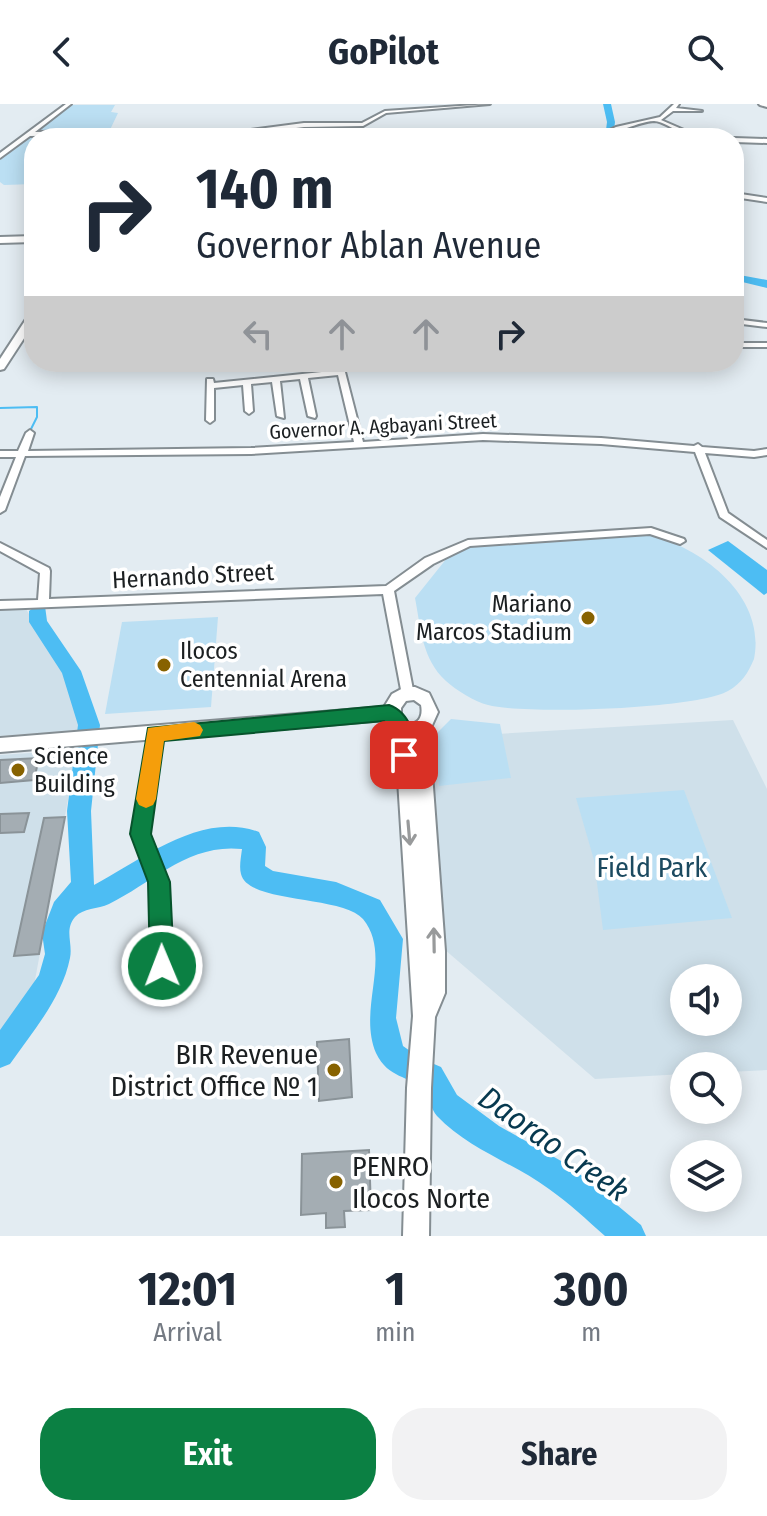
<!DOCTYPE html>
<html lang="en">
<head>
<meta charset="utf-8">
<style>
	body { margin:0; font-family:"Fira Sans Condensed",sans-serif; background:#f2f2f3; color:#1f2937; height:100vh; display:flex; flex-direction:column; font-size:30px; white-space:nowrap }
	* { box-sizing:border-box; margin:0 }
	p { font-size:26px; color:#747a83 }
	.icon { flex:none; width:44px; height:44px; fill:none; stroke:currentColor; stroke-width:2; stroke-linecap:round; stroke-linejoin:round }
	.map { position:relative; height:1132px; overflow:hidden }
	.panel { display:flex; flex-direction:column; background:#fff; flex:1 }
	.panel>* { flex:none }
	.hud { position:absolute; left:24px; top:24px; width:720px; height:244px; border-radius:32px; box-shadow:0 4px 20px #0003; background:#fff; color:#1f2937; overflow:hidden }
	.buttons { position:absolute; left:670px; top:860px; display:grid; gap:16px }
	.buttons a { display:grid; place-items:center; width:72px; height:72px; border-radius:50%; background:#fff; box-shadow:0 4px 20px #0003; font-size:40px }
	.pin { position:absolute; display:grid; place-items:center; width:68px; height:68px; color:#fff; margin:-34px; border-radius:16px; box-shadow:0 4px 12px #0006 }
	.me { position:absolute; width:88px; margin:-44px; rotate:359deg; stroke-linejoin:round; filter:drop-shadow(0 0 6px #0008) }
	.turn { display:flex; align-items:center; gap:28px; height:168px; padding:0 40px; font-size:36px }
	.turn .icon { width:104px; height:104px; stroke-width:2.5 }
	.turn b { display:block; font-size:56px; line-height:68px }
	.lanes { display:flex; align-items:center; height:76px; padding:0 40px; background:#0003; justify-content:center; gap:40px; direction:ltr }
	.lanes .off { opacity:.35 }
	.eta { display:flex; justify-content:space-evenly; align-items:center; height:136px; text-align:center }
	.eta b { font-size:48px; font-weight:700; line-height:56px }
	.primary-button { display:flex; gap:16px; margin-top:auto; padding:16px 40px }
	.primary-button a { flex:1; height:92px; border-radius:32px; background:#0b8043; color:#fff; font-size:32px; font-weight:700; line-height:92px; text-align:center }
	.primary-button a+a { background:#f2f2f3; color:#1f2937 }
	header { display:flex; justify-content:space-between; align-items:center; height:104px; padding:0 40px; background:#fff; font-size:36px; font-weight:700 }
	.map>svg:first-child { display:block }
</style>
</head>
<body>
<header><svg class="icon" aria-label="back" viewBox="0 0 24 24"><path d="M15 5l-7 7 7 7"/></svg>GoPilot<svg class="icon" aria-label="search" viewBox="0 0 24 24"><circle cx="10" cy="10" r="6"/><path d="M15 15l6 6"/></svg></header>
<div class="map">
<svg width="767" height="1132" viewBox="0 0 767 1132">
	<rect width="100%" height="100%" fill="#e3ecf2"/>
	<!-- built -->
	<g fill="#cfe0ea" fill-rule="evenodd">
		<polygon points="26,505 79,596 84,626 0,632 0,506"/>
		<path d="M 733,616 L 767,685 L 767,966 L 728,968 L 728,962 L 684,962 L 684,970 L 595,975 L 444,845 L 430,634 ZM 684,874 L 728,874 L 728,918 L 684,918 Z"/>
		<polygon points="77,646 31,898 0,938 0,651"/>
	</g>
	<!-- green -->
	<g fill="#bbdff3">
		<polygon points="71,1 115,1 111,8 118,9 108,30 35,30"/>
		<polygon points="166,30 165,34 34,34 34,80 4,81 0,78 0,56 32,32"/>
		<path d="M 647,430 C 698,442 767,490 754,555 C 748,569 742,579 728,587 C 697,605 525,611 488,601 C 475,598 456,586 446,577 C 422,555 421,525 415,494 L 451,449 L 470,442 Z"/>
		<polygon points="218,513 211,603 105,610 122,518"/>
		<polygon points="451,615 500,620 511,674 439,682 436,630"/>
		<polygon points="684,686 732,814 603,826 594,756 576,694"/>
	</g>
	<!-- water -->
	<polygon fill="#4dbdf3" points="728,437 767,466 767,489 764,491 708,446"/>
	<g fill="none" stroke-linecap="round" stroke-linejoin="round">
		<!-- stream -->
		<polyline stroke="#4dbdf3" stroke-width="2" points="0,304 37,303 37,313 30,327"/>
		<!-- river -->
		<g fill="#4dbdf3" fill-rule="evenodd">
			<polygon points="603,0 611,0 615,18 613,34 605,34 607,18"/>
			<polygon points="734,170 767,176 767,184 734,176"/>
			<path d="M 38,500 L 45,502 L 47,517 L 81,567 L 100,621 L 91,707 L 94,781 C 143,755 201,707 259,728 L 266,743 L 265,762 L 273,767 L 336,778 L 380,796 L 403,835 L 396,914 L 403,942 L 420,954 L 441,963 L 457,991 L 499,1022 L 570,1062 L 641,1121 L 646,1132 L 605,1132 C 587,1116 569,1099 549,1085 C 514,1059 468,1045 437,1012 C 431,1005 429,993 422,986 C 409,970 389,976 376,949 C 357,905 393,852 363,815 C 343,791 248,800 241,770 C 239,763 241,753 242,745 C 189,739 153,778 109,800 C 98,805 83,804 75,813 C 64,826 73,839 70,854 C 62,894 33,927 10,960 L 0,964 L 0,926 L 39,871 L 45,850 L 42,829 L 54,798 L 71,778 L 67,707 L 78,621 L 62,569 L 29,518 L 29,507 Z"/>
		</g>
	</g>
	<!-- building -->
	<g fill="#a4adb3" stroke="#8a9398" stroke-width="2">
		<polygon points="39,654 34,676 0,679 0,656"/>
		<polygon points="29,709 24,728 0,729 0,710"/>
		<polygon points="65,713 39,850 14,852 44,714"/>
		<polygon points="349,935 352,993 319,997 317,938"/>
		<polygon points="369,1046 371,1106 344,1107 345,1123 326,1124 326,1109 301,1111 302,1050"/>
	</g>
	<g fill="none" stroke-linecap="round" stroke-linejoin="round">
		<defs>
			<g id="minor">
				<polygon points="66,0 71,0 35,28 171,26 213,31 304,19 362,19 385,7 490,0 386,9 363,22 304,23 217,34 171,30 30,32 0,54 0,49"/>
				<path d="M 674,0 L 679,0 L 676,4 L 702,7 L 673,7 L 661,16 L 684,26 L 721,34 C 708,34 695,32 683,28 C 673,26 663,17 654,17 C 634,18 610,34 592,34 L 616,23 L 660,13 Z"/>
				<polygon points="734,34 767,35 767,39 734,38"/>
				<polygon points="734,89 767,94 767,98 734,93"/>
				<polygon points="734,215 767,219 767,223 734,219"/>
				<rect x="734" y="239" width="33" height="4"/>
				<polygon points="235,258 277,258 273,260 210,264 206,262 210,260"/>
				<polygon points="341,266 345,268 363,338 483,330 601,334 694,342 698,340 702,343 754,347 767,345 767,351 754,353 705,349 728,409 767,436 767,444 720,413 695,348 601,340 483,336 251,350 25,352 5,406 0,409 0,393 16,353 0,353 0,347 18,347 26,329 30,326 34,329 28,347 251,344 354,338 338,271 308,274 316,312 315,314 308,312 300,275 280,277 284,314 277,312 272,278 251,280 253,307 249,310 245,307 243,281 214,284 214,316 210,319 206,316 207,275 213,275 214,279"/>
				<polygon points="651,424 684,435 685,437 680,440 650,430 470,442 433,460 394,487 414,591 412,594 404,594 402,591 383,490 0,505 0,497 38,496 40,469 0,447 0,439 49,464 50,467 49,495 386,482 425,454 468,436"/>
				<polygon points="155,625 160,626 161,630 147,730 166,778 170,862 168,868 162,870 156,868 154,862 152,778 133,730 149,630 150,626"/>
			</g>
			<g id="major">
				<polygon points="759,0 767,0 767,3 760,1"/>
				<polygon points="34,132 34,138 0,139 0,133"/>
				<polygon points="34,208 34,219 4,265 0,266 0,255 30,209"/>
				<path d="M 405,583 L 415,583 L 429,589 L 438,608 L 429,628 L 445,847 L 445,889 L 435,913 L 431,984 L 429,1132 L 403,1132 L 407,984 L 413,912 L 395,629 L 385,616 L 0,648 L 0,634 L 384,603 L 392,590 ZM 414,596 L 421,601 C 423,611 420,619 410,620 L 401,614 L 401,604 L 406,597 Z"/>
			</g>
		</defs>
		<!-- minor casing -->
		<use href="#minor" stroke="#848d92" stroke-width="4"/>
		<!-- major casing -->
		<use href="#major" stroke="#848d92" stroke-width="4"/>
		<!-- minor -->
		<use href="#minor" fill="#fff" fill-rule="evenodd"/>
		<!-- major -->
		<use href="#major" fill="#fff" fill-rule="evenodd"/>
	</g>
	<!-- one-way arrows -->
	<defs><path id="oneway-shaft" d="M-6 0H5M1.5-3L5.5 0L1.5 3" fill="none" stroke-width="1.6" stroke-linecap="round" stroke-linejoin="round" transform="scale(2)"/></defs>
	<g stroke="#989a9b">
		<use href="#oneway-shaft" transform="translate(409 729) rotate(85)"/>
		<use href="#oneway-shaft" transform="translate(434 836) rotate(-91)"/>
	</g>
	<!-- route -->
	<path fill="#0b8043" stroke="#07532c" stroke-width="2" d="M 389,601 C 409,608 421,637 411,657 L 404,659 L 397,657 L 393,627 L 384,617 L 164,637 L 151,730 L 170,778 L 174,862 L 170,871 L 162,874 L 154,871 L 150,862 L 148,778 L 130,730 L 148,624 Z"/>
	<!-- slow -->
	<polygon fill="#f59e0b" points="194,618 200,621 203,626 200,632 164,637 156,695 153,701 146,704 139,701 136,695 148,624"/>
	<!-- markers -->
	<g fill="#876200" stroke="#fff" stroke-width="3">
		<circle cx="588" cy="514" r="8"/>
		<circle cx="164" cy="561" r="8"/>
		<circle cx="18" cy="666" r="8"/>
		<circle cx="334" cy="966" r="8"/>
		<circle cx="336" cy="1078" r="8"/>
	</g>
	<g text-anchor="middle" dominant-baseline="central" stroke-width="7" stroke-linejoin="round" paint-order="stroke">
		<!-- far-street labels -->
		<g font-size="20" fill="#1b1f21" stroke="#fff">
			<text transform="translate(383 322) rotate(-3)">Governor A. Agbayani Street</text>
		</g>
		<!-- street labels -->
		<g font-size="24" fill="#1b1f21" stroke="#fff">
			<text transform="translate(193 472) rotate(-3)">Hernando Street</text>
		</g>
		<!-- poi labels -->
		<g font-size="24" fill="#1b1f21" stroke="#fff" text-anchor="start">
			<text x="572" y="500" text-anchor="end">Mariano<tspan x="572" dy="28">Marcos Stadium</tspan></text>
			<text x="180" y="547">Ilocos<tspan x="180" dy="28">Centennial Arena</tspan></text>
			<text x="34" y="652">Science<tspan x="34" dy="28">Building</tspan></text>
		</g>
		<!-- near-park labels -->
		<g font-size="28" fill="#1c4a60" stroke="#fff">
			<text x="652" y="763">Field Park</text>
		</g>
		<!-- near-poi labels -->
		<g font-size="28" fill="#1b1f21" stroke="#fff" text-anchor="end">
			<text x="318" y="950">BIR Revenue<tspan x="318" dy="32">District Office № 1</tspan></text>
			<text x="352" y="1062" text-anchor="start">PENRO<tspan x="352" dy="32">Ilocos Norte</tspan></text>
		</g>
		<!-- near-water labels -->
		<g font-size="32" font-style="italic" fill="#07394f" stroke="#fff">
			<text transform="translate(554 1040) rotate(35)">Daorao Creek</text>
		</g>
	</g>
</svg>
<div class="buttons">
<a><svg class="icon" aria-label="sound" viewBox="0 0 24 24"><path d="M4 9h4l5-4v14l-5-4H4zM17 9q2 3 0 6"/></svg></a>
<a><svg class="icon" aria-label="search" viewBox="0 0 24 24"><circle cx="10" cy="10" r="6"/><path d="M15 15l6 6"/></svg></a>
<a><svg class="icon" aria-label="layers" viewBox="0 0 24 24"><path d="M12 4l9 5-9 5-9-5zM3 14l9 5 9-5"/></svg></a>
</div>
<div class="pin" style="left:404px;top:651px;background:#d93025"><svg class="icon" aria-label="arrive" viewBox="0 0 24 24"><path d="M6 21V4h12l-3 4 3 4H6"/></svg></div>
<svg class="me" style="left:162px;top:862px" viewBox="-20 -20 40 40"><circle r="17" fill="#0b8043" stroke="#fff" stroke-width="3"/><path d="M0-11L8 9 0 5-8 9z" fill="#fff"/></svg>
<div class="hud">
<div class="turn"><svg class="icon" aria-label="right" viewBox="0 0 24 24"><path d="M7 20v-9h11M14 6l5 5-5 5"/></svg><div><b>140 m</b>Governor Ablan Avenue</div></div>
<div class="lanes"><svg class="icon off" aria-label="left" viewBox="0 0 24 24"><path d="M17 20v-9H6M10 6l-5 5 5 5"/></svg><svg class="icon off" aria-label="ahead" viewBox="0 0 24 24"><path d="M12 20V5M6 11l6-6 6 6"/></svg><svg class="icon off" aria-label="ahead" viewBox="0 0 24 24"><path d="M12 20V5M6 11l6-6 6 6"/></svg><svg class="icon" aria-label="right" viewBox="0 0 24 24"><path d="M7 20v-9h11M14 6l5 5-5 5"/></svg></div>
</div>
</div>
<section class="panel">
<div class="eta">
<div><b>12:01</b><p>Arrival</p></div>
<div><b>1</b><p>min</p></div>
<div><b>300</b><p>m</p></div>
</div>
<div class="primary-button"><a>Exit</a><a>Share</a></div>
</section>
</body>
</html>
